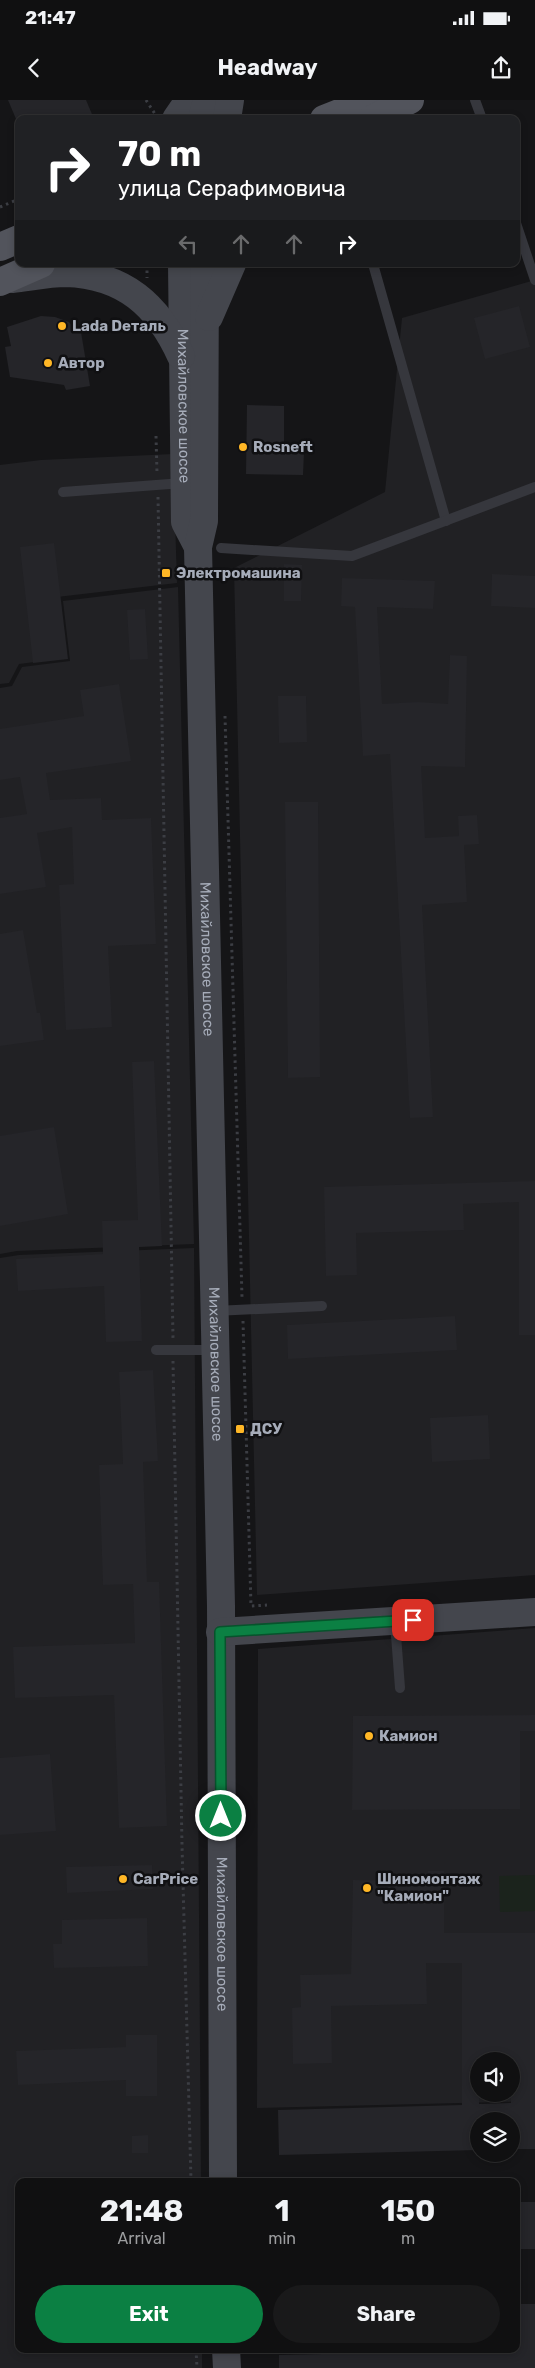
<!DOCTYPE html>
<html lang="en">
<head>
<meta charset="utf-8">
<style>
	body { margin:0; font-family:Rubik,sans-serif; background:#19191a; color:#f1f3f6; height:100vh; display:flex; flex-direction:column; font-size:19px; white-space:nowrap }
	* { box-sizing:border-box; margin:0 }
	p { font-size:16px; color:#9c9d9f }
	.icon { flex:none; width:28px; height:28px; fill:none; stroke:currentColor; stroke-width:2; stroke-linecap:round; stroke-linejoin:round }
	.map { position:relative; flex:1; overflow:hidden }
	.sheet { position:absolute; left:15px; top:2078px; width:505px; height:175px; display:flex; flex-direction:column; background:#101011; border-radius:10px; box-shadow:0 2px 8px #0003,0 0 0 1px #303031 }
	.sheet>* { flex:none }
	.guide { position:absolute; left:15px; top:15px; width:505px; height:152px; border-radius:10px; box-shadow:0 2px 8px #0003,0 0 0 1px #303031; background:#202124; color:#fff; overflow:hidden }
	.buttons { position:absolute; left:470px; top:1952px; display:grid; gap:10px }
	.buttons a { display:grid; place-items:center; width:50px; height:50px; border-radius:50%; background:#101011; box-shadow:0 2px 8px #0003,0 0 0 1px #303031; font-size:25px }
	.pin { position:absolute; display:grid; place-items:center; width:42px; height:42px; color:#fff; margin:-21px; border-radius:10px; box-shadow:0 2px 8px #0006 }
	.me { position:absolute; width:55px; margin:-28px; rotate:0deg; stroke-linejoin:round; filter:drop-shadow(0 0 4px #0008) }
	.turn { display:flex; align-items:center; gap:18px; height:105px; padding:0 20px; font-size:22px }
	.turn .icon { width:65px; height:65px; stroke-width:2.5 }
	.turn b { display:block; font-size:35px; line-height:42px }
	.lanes { display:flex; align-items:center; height:48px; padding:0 20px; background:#0003; justify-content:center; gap:25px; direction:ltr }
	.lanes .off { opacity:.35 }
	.eta { display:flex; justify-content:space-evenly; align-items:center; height:85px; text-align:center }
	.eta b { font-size:30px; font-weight:700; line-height:35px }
	.action { display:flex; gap:10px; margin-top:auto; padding:10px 20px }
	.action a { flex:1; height:58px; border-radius:30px; background:#0b8043; color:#fff; font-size:20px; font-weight:700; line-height:58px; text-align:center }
	.action a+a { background:#19191a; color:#f1f3f6 }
	.status { display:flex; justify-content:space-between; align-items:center; height:35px; padding:0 25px; background:#101011; direction:ltr }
	.status svg { height:14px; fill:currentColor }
	header { display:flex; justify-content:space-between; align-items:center; height:65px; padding:0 20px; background:#101011; font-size:22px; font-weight:700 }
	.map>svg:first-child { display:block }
</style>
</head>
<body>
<div class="status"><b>21:47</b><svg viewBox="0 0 49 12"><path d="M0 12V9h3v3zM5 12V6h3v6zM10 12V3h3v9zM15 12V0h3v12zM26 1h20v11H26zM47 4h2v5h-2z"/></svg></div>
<header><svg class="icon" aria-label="back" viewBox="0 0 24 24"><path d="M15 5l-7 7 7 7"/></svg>Headway<svg class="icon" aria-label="share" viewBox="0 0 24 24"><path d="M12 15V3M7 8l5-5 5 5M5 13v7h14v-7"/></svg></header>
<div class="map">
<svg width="535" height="2268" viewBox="0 0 535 2268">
	<rect width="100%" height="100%" fill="#151517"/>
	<!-- built -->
	<g fill="#212124" fill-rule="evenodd">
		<polygon points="535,180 535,1475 257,1495 234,468 385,392 402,218"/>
		<polygon points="173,354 177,483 57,497 66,558 19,564 9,583 0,584 0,365 41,360"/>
		<polygon points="178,487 194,1144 17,1151 0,1154 0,588 12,586 22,567 70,561 63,501"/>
		<polygon points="194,1148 201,2081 19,2081 19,2249 202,2249 202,2268 0,2268 0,1158 19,1155"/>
		<path d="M 535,1528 L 535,2001 L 257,2008 L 258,1549 ZM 479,1961 L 511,1961 L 511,1994 L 479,1994 Z"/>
	</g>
	<!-- green -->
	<polygon fill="#1b231c" points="535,1775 535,1811 500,1812 499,1776"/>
	<!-- building -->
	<g fill="#252529" fill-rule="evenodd">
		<polygon points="8,0 86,0 94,19 16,19"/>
		<polygon points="519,206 530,247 485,259 474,218"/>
		<polygon points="41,216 55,217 69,222 78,233 81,232 90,286 66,290 64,285 10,277 5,247 11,246 7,227"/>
		<polygon points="247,305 284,306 284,351 304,352 303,375 246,374"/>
		<polygon points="54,443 68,559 33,563 20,447"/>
		<polygon points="284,464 302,465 301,501 284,501"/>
		<polygon points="492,474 535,476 535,508 491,506"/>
		<polygon points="342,478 435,481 433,509 377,507 382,604 418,602 448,604 450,555 467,556 465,667 421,666 425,738 459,736 458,716 477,715 479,744 464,745 467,802 422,805 433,1017 410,1018 390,654 363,656 355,507 341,506"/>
		<polygon points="145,509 148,559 130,560 127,510"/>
		<polygon points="119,584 131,661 46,673 50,700 101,698 102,720 151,718 156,844 108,846 112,927 66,930 59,785 74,784 72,727 37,733 46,787 0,794 0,718 27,714 20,677 0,680 0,629 84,616 80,590"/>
		<polygon points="278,596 306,596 307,642 279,643"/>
		<polygon points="285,702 318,702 320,977 288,978"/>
		<polygon points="23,830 37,913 40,913 44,940 0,946 0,834"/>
		<polygon points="154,961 162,1146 139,1147 142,1241 106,1242 104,1186 18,1191 16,1159 103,1154 102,1121 138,1120 132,962"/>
		<polygon points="54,1027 68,1114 0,1126 0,1036"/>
		<polygon points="535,1081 535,1235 519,1235 519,1102 463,1104 464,1130 356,1133 357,1175 326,1176 324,1087"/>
		<polygon points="455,1216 457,1250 288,1259 287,1225"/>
		<polygon points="153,1270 158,1361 143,1362 147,1482 159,1482 167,1726 119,1728 114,1595 15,1598 13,1547 135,1543 133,1484 103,1485 99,1365 123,1364 119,1272"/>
		<polygon points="488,1315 490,1359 432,1362 430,1318"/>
		<polygon points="535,1615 535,1631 520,1631 520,1709 352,1710 353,1616"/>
		<polygon points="50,1654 56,1731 0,1735 0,1658"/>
		<polygon points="152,1765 153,1789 67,1793 66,1767"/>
		<path d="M 428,1771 L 444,1771 L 444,1833 L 535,1833 L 535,2049 L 511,2049 L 511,2021 L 479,2021 L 479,2050 L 279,2055 L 278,2010 L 462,2005 L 462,1863 L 426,1863 L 427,1904 L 331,1906 L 332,1963 L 293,1964 L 292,1908 L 301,1907 L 300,1875 L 351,1874 L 353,1780 L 428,1781 ZM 479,1961 L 511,1961 L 511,2003 L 479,2004 Z"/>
		<polygon points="147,1818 148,1866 54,1868 53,1844 62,1844 62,1820"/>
		<polygon points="126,1935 157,1935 157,1996 126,1996 126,1980 18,1985 16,1951 126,1947"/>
		<polygon points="148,2035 148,2053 132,2053 132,2036"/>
		<rect x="516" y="2102" width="19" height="47"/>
		<polygon points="516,2204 535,2204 535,2268 279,2268 279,2255 366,2253 365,2249 516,2249"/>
	</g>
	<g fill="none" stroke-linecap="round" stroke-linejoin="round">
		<!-- path -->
		<g stroke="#3c3e44" stroke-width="3" stroke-dasharray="2.5 4" stroke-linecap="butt">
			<polyline points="146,0 155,14"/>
			<polyline points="0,107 19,99"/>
			<polyline points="147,164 147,178"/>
			<polyline points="156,336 157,373"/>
			<polyline points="158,397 173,1238"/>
			<polyline points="225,616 242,1197"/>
			<polyline points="243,1221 251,1506 267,1505"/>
			<polyline points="173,1261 182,1745 191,2081"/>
			<polyline points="196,2249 197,2268"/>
		</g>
		<!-- lane -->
		<g stroke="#36373d" stroke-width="10">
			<polyline points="475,0 482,19"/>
			<polyline points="516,123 535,180"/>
			<polyline points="373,164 446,421"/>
			<polyline points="63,392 183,383"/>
			<polyline points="221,448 352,456 535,387"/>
			<polyline points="215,1211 322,1206"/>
			<polyline points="156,1250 214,1250"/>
			<polyline points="395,1522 400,1588"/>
		</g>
		<!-- secondary -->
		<g stroke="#44464d" stroke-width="28">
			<polyline points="176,19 189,0"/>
			<polyline points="202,19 207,0"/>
			<polyline points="227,19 230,0"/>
			<path id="s1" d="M 182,164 L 185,422 L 198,447"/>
			<path id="s2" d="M 205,164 L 204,421 L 198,447 L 221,1506 L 223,2081"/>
			<path d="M 12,179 C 30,177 49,173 66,173 C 124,175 158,205 181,256"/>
			<polyline points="209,217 232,164"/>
			<polyline points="220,1532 535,1512"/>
			<polyline points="226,2249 227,2268"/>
		</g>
		<!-- primary -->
		<g stroke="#52545c" stroke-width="28">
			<polyline points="324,19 372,0"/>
			<polyline points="372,19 410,0"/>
			<polyline points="0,147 19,139"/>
			<polyline points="0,182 41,164"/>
		</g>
	</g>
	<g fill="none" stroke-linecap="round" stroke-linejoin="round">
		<defs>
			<polyline id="route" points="221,1716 220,1532 413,1520"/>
		</defs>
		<!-- route casing -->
		<use href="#route" stroke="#07532c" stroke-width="12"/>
		<!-- route -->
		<use href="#route" stroke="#0b8043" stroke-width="9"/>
	</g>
	<!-- markers -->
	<g fill="#ffb726" stroke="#101012" stroke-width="2">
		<circle cx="62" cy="226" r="5"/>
		<circle cx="48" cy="263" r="5"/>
		<circle cx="243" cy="347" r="5"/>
		<rect x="161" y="468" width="10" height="10" rx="2.5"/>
		<rect x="235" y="1324" width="10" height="10" rx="2.5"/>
		<circle cx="369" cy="1636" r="5"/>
		<circle cx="123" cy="1779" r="5"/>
		<circle cx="367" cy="1788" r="5"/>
	</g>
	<g text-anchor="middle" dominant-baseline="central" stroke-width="5" stroke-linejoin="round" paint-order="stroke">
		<!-- poi labels -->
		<g font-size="15" font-weight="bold" fill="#a6acb9" stroke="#101012" text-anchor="start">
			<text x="72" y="226">Lada Dеталь</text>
			<text x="58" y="263">Автор</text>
			<text x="253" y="347">Rosneft</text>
			<text x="176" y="473">Электромашина</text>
			<text x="250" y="1329">ДСУ</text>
			<text x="379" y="1636">Камион</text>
			<text x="133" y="1779">CarPrice</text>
			<text x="377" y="1779">Шиномонтаж<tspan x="377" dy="17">"Камион"</tspan></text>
		</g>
		<!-- street labels -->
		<g font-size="15" fill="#a6acb9" stroke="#101012">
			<text stroke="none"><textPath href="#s1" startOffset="142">Михайловское шоссе</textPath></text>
			<text stroke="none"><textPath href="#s2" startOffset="696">Михайловское шоссе</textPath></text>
			<text stroke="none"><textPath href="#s2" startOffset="1101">Михайловское шоссе</textPath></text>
			<text stroke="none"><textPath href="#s2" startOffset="1671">Михайловское шоссе</textPath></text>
		</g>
	</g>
</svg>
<div class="buttons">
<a><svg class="icon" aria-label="sound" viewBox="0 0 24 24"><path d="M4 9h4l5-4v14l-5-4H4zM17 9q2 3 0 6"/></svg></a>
<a><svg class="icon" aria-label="layers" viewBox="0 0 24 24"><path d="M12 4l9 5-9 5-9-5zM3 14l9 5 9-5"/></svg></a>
</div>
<div class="pin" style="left:413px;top:1520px;background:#d93025"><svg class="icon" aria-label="arrive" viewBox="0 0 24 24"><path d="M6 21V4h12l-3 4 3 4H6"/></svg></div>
<svg class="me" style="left:221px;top:1716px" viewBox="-20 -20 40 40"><circle r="17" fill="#0b8043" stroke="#fff" stroke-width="3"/><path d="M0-11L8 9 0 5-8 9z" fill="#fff"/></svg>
<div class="guide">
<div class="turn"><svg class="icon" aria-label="right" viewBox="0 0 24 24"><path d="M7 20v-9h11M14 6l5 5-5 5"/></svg><div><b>70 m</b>улица Серафимовича</div></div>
<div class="lanes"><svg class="icon off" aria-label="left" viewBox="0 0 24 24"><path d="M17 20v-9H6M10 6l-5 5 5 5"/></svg><svg class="icon off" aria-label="ahead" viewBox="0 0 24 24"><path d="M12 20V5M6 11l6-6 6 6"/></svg><svg class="icon off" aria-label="ahead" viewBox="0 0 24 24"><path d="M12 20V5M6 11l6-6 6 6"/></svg><svg class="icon" aria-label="right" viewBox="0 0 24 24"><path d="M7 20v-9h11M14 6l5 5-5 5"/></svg></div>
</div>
<section class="sheet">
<div class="eta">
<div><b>21:48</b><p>Arrival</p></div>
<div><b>1</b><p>min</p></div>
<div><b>150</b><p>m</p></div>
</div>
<div class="action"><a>Exit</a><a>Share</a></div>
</section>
</div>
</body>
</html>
